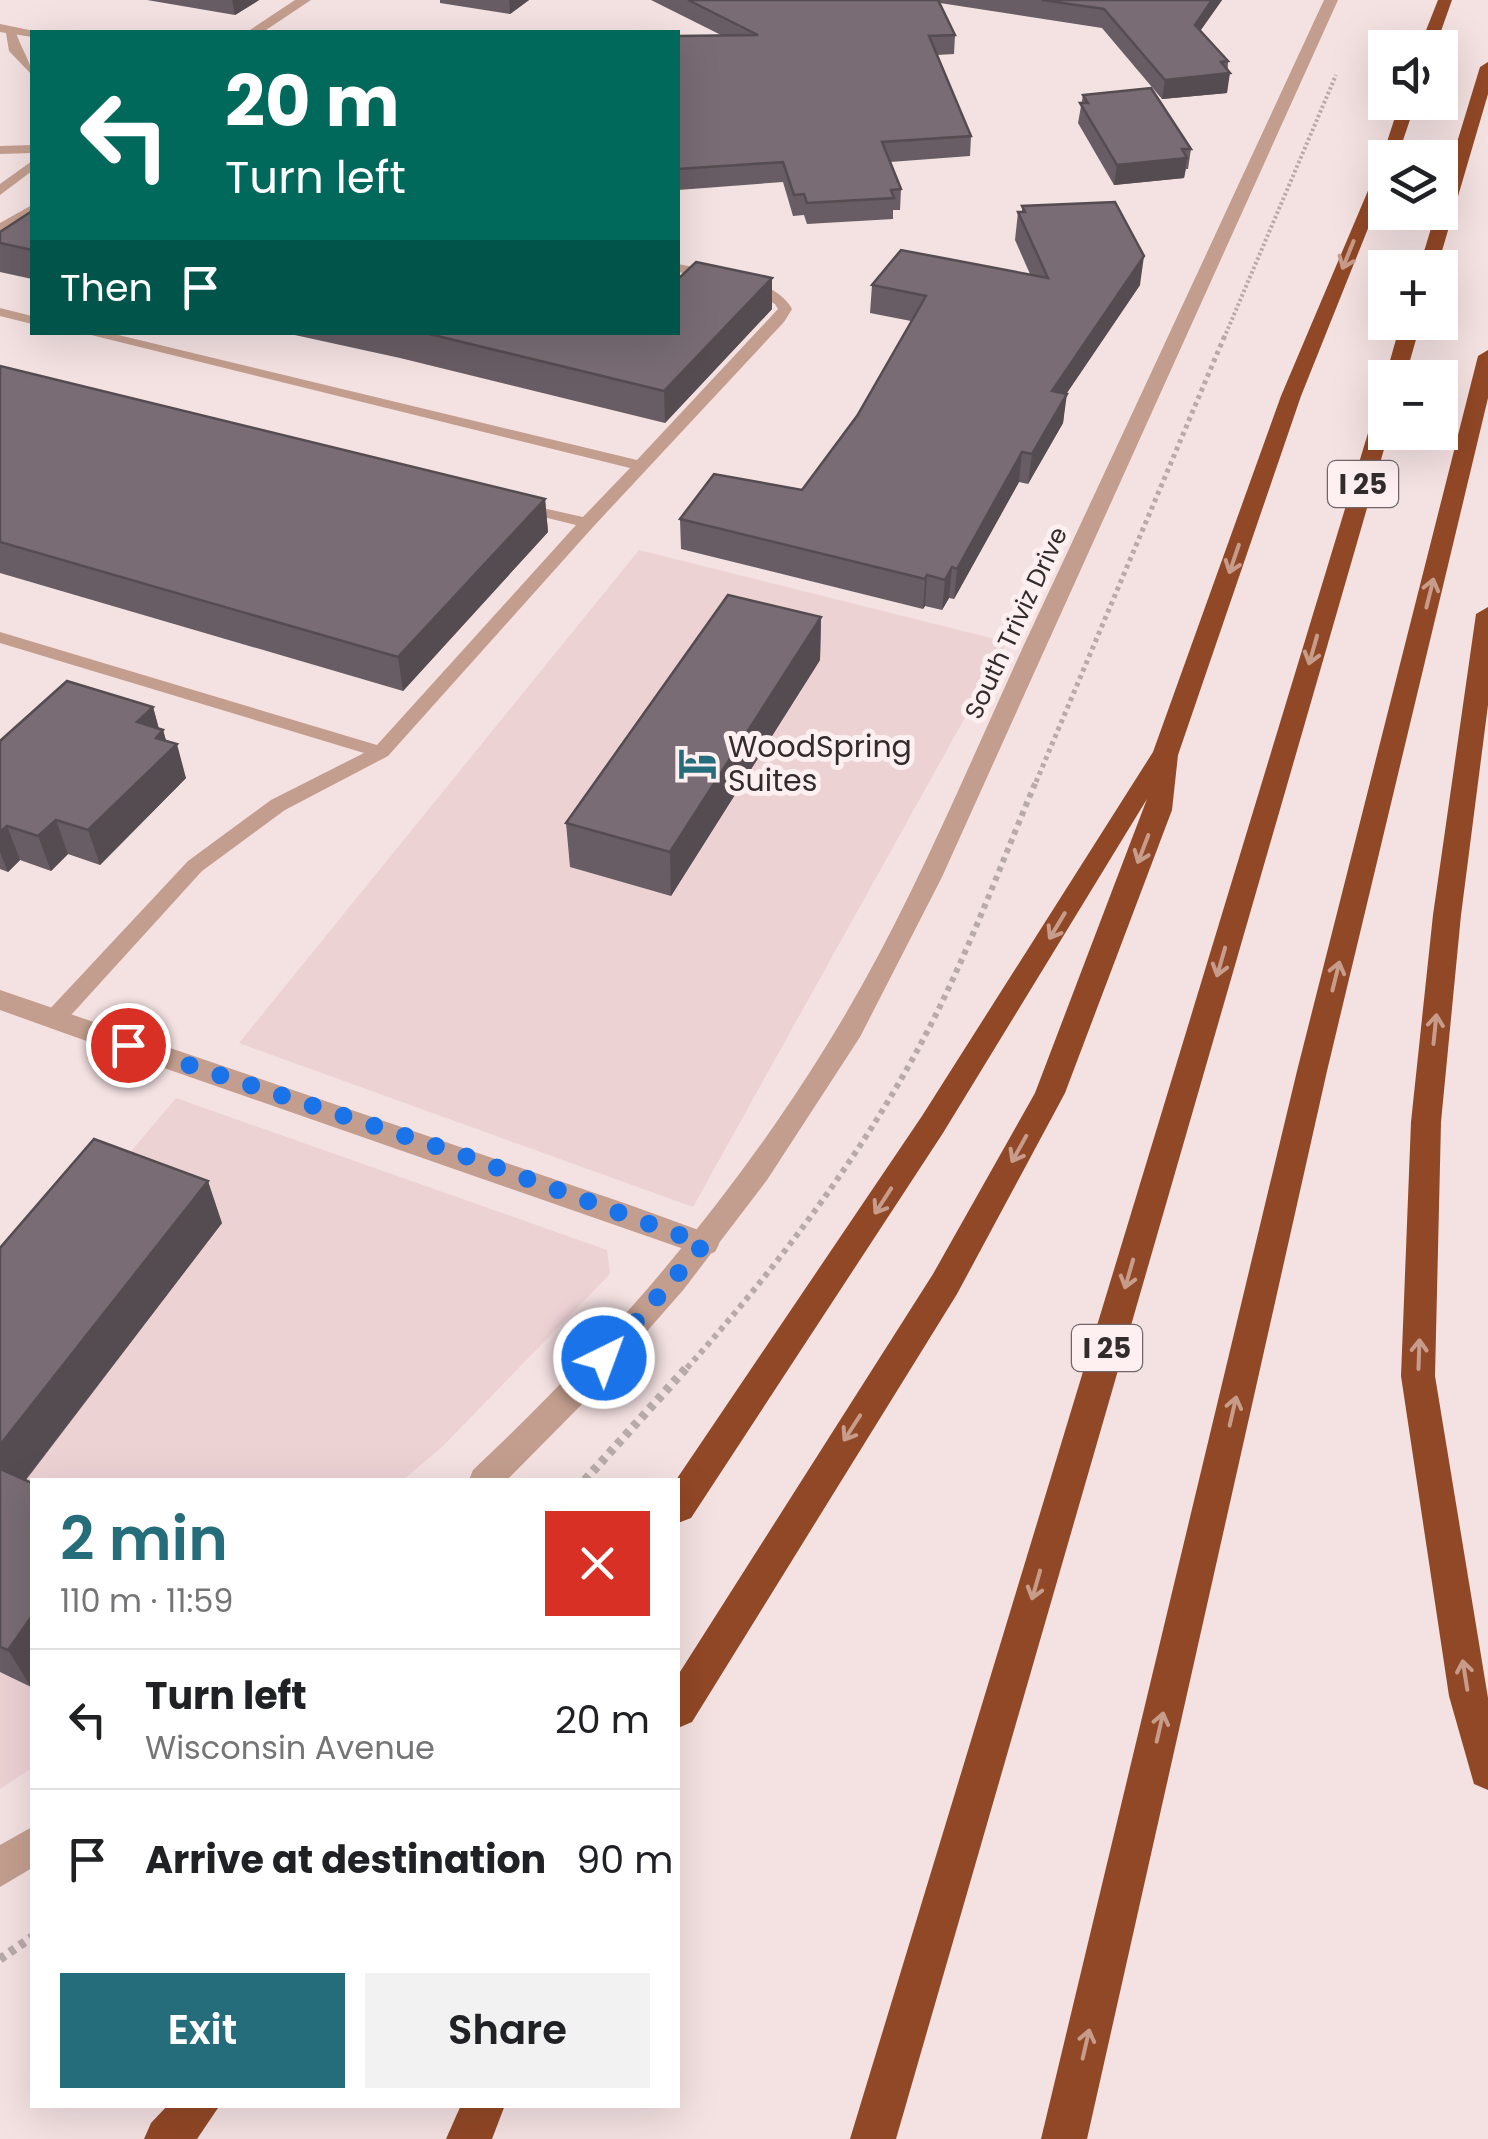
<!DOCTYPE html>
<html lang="en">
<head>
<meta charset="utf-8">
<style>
	body { margin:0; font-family:Poppins,sans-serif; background:#f2f2f2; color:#202124; height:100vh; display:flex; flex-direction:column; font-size:38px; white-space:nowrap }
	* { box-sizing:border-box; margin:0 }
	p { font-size:32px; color:#757577 }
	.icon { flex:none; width:55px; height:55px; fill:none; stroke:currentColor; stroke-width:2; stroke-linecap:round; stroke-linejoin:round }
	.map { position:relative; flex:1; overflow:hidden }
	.panel { position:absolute; left:30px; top:1478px; width:650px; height:630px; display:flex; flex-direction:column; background:#fff; border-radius:0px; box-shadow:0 10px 40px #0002 }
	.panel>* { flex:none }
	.guide { position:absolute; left:30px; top:30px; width:650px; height:305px; border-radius:0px; box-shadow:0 10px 40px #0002; background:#00695c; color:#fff; overflow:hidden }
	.tools { position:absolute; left:1368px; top:30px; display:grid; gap:20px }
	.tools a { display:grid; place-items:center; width:90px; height:90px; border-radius:0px; background:#fff; box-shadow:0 10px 40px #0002; font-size:50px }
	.pin { position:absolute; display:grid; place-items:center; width:85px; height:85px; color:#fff; margin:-42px; border:5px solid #fff; border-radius:50%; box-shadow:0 2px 10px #0007 }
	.me { position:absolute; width:110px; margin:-55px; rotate:42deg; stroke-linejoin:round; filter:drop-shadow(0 0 8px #0008) }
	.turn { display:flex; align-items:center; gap:35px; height:210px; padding:0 30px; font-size:45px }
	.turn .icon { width:130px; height:130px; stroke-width:2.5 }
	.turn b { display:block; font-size:70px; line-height:85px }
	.then { display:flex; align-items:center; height:95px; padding:0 30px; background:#0003; gap:20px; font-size:38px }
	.round { display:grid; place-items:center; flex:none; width:105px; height:105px; border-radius:0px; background:#f2f2f2 }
	.overview { display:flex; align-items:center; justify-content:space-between; height:170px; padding:0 30px }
	h1 { font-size:60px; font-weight:600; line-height:75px; color:#266d7b }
	.action { display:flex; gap:20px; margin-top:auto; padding:20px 30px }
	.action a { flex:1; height:115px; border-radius:0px; background:#266d7b; color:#fff; font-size:40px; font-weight:600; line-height:115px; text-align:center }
	.action a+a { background:#f2f2f2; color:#202124 }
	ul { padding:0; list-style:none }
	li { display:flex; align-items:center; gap:30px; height:140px; padding:0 30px; border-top:2px solid #e0e0e0 }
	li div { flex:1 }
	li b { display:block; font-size:38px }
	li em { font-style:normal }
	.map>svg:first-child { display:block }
</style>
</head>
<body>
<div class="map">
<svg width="1488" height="2139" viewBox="0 0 1488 2139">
	<rect width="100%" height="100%" fill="#f4e1e2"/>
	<!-- built -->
	<g fill="#edd2d4">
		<polygon points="639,550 1007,642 693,1207 239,1043"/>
		<polygon points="176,1098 607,1250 610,1274 442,1447 403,1480 32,1480 32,1768 0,1789 0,1307"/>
	</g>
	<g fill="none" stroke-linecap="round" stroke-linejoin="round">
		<!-- path-far3 -->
		<polyline stroke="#b9aaaa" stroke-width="4" stroke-dasharray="2.5 2.5" stroke-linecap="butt" points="1224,338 1336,75"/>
		<!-- path-far2 -->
		<polyline stroke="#b9aaaa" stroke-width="5" stroke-dasharray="4 4" stroke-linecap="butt" points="1036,782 1225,335"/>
		<!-- path-far1 -->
		<path stroke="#b9aaaa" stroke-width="6" stroke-dasharray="5 5" stroke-linecap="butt" d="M 687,1368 C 785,1259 881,1130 944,998 C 978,927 1006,852 1037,779"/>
		<!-- path -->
		<g stroke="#b9aaaa" stroke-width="9" stroke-dasharray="6 6" stroke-linecap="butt">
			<polyline points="585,1480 689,1365"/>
			<polyline points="0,1959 32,1937"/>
		</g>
		<!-- service -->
		<g fill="#c39e8e" fill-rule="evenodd">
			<path d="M 5,27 L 15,29 C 19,45 32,63 32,75 L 9,51 Z"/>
			<polygon points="32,145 32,153 0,154 0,146"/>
			<polygon points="32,161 32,171 0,195 0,184"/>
			<polygon points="32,205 32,214 0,233 0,223"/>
			<polygon points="678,264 719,272 721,275 714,279 678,272"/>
			<path d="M 740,280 C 758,279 784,293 792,309 L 784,322 L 593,527 L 388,756 L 285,810 L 202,871 L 62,1025 L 46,1025 L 43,1019 L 46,1013 L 188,861 L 271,800 L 364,753 L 0,643 L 0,632 L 377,745 L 576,525 L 511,509 L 511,501 L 583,517 L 630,468 L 79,332 L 106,332 L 637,460 L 778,309 L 775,304 L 740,286 Z"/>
			<polygon points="0,308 32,316 32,324 0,316"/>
		</g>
		<!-- minor -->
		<g fill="#c39e8e" fill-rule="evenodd">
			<polygon points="295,0 311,0 263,32 247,32"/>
			<polygon points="0,24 39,32 32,32 32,37 0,32"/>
			<polygon points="0,990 627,1204 715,1236 719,1244 715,1252 704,1256 78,1038 0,1010"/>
		</g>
		<!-- tertiary -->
		<g fill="#c39e8e" fill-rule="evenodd">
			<path d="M 1324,0 L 1338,0 L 942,877 L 860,1037 L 767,1180 L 684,1289 L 593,1393 L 507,1480 L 469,1480 L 473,1470 C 607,1344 728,1205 825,1048 C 904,922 961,782 1023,647 C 1124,432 1224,216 1324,0 Z"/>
			<polygon points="32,1827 32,1868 0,1887 0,1845"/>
		</g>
		<!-- motorway -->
		<g fill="#914826" fill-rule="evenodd">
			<polygon points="1438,0 1452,0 1435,48 1419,48"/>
			<polygon points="1488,62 1488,94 1437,268 1419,268 1436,212 1440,212 1440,198 1480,67"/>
			<polygon points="1400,102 1416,102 1397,158 1385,158 1385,186 1301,396 1178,755 1172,810 1065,1093 957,1294 692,1722 678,1728 678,1675 933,1274 1035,1093 1147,799 943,1133 691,1518 678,1523 676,1480 922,1116 1153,752 1281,396 1381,160"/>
			<polygon points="1401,322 1421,322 1405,378 1385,378"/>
			<polygon points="1488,350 1488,398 1327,1071 1087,2139 1041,2139 1297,1071 1478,356"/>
			<polygon points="1385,404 1385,432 1389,432 896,2139 850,2139 1375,410"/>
			<polygon points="1488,607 1488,705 1461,915 1441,1122 1435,1376 1488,1698 1488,1790 1474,1784 1449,1696 1401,1376 1411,1122 1433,915 1476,614"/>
			<polygon points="168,2105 220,2105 197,2139 144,2139 151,2123"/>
			<polygon points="461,2105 505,2105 492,2139 446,2139"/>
		</g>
	</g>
	<!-- wall -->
	<g fill="#685d64">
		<polygon points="147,0 259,0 235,15"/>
		<polygon points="440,0 529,0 510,14 440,3"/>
		<polygon points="651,0 1222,0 1200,31 1228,61 1227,93 1162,99 1102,28 940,3 955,35 954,54 937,55 971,136 970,156 890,162 901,189 900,210 893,210 893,219 807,224 804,215 793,216 783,182 678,190 678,36 721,35"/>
		<polygon points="1083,95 1191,149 1188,169 1186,169 1184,178 1114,185 1078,123"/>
		<polygon points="1022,206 1140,285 1066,394 1063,423 1028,484 1019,482 954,599 949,598 942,610 925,606 923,609 681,549 680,519 802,490 857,416 911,321 870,313 872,285 1030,274 1015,240 1018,212 1022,212"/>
		<polygon points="32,211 32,279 0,272 0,232"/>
		<polygon points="772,278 772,309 665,423 400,358 281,332 678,332"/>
		<polygon points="0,366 545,499 548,532 403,691 0,573"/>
		<polygon points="821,617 820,660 671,896 570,867 566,823"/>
		<polygon points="153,707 159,729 163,730 166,741 186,778 100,865 68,854 51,871 20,860 8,872 0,869 0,741"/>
		<polygon points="222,1223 26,1480 32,1483 32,1685 31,1687 0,1672 0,1248"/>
	</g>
	<!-- shaded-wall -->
	<g fill="#554c51">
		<polygon points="232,0 259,0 235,15"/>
		<polygon points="509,0 529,0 510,14"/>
		<polygon points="1212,0 1222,0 1191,44 1195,25"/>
		<polygon points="1230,73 1227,93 1162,99 1165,80"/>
		<polygon points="1187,158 1184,178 1114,185 1117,165"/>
		<polygon points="1144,256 1140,285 1048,421 1052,391"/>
		<polygon points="772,278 772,309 665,423 664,391"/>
		<polygon points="1067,394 1063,423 1028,484 1032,454"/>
		<polygon points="1022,452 1019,482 954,599 957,569"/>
		<polygon points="545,499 548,532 403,691 398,657"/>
		<polygon points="952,567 949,598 942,610 945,580"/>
		<polygon points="927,575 925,606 923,609 925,579"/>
		<polygon points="821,617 820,660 671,896 670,852"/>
		<polygon points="153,707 160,733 163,730 169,751 177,744 186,778 100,865 88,830 137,722"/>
		<polygon points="56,820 68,854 51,871 38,836"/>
		<polygon points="7,826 20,860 8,872 0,852 0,832"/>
		<polygon points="208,1181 222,1223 8,1502 0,1487 0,1445"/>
		<polygon points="32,1616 32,1685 31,1687 8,1650"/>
	</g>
	<!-- building -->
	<g fill="#796c74" stroke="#554c51" stroke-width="2.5">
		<polygon points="688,0 938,0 955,35 929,36 971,136 882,142 901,189 891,190 894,198 807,203 804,194 794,195 783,162 678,169 678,36 758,35"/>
		<polygon points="1042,0 1212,0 1195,25 1228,61 1221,62 1230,73 1165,80 1104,9"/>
		<polygon points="1151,88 1191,149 1182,149 1187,158 1117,165 1080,103 1088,103 1083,95"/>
		<polygon points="1115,202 1144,256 1052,391 1067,394 1032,454 1022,452 957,569 952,567 945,580 927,575 925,579 680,519 714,474 802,490 857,416 926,296 872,285 901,250 1048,278 1018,212 1025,212 1022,206"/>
		<polygon points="32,211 32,250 0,243 0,232"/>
		<polygon points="696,262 772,278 664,391 421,332 678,332 678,279"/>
		<polygon points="0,366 545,499 398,657 0,542"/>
		<polygon points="728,595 821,617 670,852 566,823"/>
		<polygon points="67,681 153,707 137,722 163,730 156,738 177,744 88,830 56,820 38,836 7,826 0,832 0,741"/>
		<polygon points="94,1139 208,1181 0,1445 0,1248"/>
		<polygon points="0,1469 32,1483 32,1616 8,1650 0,1647"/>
	</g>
	<!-- one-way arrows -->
	<defs><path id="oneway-shaft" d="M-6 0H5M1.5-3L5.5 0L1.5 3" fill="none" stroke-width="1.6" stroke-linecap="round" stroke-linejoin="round" transform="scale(2.5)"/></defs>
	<g stroke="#c89c8b">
		<use href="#oneway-shaft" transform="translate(1348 255) rotate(112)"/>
		<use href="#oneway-shaft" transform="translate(1234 559) rotate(109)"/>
		<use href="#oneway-shaft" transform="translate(1430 593) rotate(-76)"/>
		<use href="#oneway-shaft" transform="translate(1313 650) rotate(106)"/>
		<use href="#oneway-shaft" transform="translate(1143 849) rotate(111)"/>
		<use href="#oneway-shaft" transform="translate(1057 926) rotate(121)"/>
		<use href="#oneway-shaft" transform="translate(1221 962) rotate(106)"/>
		<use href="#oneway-shaft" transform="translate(1336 976) rotate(-76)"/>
		<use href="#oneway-shaft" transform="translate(1435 1029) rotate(-84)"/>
		<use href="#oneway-shaft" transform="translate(1019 1149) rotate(119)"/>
		<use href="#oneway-shaft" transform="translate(883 1201) rotate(123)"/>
		<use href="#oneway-shaft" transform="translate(1129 1274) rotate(106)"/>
		<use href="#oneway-shaft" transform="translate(1419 1354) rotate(-88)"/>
		<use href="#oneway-shaft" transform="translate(1233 1411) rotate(-77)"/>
		<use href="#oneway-shaft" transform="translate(852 1428) rotate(123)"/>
		<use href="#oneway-shaft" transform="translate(1036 1585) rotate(106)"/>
		<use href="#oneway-shaft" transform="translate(1465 1675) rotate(-99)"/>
		<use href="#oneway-shaft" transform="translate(1160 1727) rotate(-77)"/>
		<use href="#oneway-shaft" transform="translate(1086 2044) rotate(-77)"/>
	</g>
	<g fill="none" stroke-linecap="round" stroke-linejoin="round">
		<!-- route -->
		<polyline stroke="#1a73e8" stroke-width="18" stroke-dasharray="0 32.4" points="128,1045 460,1154 704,1244 604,1358"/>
	</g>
	<!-- icons -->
	<defs>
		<symbol id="hotel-bare" viewBox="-9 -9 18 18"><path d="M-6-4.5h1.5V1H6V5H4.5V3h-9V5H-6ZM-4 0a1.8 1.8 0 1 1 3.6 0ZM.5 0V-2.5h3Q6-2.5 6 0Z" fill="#266d7b" stroke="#feeff0" stroke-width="2.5" paint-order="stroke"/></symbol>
	</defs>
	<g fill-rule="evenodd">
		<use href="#hotel-bare" x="670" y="736" width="55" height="55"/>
	</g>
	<g text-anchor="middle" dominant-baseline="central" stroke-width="10" stroke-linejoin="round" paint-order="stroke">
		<!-- far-street labels -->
		<g font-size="25" fill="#332c2c" stroke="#feeff0">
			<text transform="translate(1016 623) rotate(-65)">South Triviz Drive</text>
		</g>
		<!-- shield labels -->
		<g fill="#feeff0" stroke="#706667" stroke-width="2.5">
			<rect x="1328" y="461" width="70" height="46" rx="8"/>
			<rect x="1072" y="1325" width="70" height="46" rx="8"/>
		</g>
		<g font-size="28" font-weight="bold" fill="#332c2c">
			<text x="1363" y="484">I 25</text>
			<text x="1107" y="1348">I 25</text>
		</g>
		<!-- poi labels -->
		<g font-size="30" fill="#332c2c" stroke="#feeff0" text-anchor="start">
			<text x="728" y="746">WoodSpring<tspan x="728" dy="34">Suites</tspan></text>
		</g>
	</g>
</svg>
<div class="tools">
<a><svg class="icon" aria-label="sound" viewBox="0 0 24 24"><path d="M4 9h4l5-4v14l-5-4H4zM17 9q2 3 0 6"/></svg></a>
<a><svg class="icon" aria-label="layers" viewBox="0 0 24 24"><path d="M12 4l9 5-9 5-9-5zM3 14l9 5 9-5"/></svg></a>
<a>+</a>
<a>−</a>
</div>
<div class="pin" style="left:128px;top:1045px;background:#d93025"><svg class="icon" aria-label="arrive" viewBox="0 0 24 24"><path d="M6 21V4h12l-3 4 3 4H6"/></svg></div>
<svg class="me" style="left:604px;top:1358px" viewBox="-20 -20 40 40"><circle r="17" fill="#1a73e8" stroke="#fff" stroke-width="3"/><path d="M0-11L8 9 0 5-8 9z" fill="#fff"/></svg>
<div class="guide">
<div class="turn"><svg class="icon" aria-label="left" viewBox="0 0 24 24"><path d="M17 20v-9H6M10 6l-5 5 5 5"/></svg><div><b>20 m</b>Turn left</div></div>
<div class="then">Then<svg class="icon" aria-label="arrive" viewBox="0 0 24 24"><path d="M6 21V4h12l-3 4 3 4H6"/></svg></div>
</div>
<section class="panel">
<div class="overview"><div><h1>2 min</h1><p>110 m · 11:59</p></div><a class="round" style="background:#d93025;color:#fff"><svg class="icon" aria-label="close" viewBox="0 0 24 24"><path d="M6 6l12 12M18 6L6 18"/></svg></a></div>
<ul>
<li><svg class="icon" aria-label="left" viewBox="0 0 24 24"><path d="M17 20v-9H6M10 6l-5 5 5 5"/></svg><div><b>Turn left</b><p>Wisconsin Avenue</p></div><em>20 m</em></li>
<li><svg class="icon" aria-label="arrive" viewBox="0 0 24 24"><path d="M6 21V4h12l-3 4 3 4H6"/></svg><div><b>Arrive at destination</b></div><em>90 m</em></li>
</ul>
<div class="action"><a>Exit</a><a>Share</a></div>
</section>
</div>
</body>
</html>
